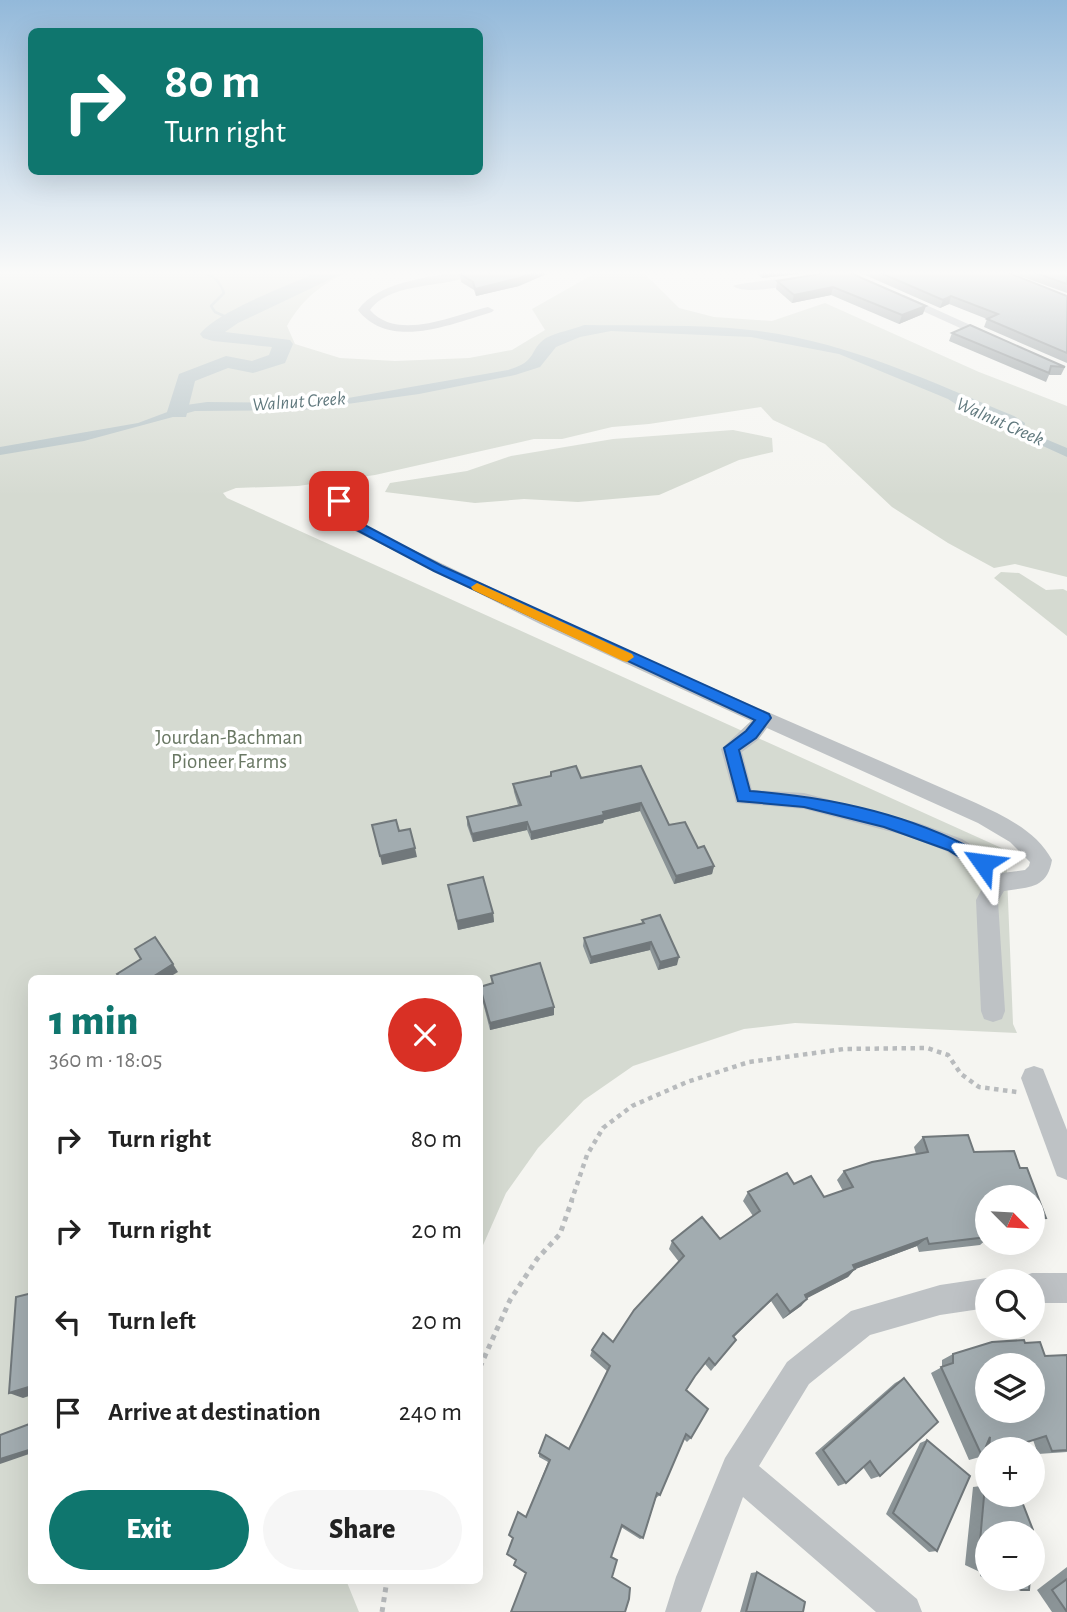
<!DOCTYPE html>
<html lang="en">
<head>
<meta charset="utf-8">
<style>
	body { margin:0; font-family:"Alegreya Sans",sans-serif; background:#f6f6f6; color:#222; height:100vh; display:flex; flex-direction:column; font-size:26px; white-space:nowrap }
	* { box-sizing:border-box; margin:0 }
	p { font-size:23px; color:#767676 }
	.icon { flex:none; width:38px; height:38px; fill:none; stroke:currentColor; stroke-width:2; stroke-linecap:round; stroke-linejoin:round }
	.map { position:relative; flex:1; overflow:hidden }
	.sheet { position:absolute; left:28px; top:975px; width:455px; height:609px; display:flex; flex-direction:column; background:#fff; border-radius:10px; box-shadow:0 7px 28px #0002 }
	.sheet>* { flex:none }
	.hud { position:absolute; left:28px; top:28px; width:455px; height:147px; border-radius:10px; box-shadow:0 7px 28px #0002; background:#0f766e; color:#fff; overflow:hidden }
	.needle { width:46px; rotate:114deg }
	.buttons { position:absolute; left:975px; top:1185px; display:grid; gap:14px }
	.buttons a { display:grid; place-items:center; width:70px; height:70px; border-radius:50%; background:#fff; box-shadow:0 7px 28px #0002; font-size:35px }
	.pin { position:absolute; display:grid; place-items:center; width:60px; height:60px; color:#fff; margin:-30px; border-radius:14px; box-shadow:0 4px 10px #0006 }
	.me { position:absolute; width:77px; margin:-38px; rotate:301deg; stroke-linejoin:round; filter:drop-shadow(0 0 5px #0008) }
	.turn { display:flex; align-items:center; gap:24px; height:147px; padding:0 21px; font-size:32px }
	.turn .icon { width:91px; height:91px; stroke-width:2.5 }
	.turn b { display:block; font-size:49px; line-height:60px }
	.round { display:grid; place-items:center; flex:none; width:74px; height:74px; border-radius:37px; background:#f6f6f6 }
	.head { display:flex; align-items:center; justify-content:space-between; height:119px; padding:0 21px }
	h1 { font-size:42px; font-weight:800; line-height:52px; color:#0f766e }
	.primary-button { display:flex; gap:14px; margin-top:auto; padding:14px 21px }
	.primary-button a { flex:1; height:80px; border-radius:42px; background:#0f766e; color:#fff; font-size:28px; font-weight:800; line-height:80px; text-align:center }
	.primary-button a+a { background:#f6f6f6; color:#222 }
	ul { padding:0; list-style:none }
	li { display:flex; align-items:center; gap:21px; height:91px; padding:0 21px }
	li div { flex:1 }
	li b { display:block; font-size:26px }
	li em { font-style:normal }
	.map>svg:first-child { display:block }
</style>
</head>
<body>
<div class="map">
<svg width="1067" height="1612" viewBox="0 0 1067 1612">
	<rect width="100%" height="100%" fill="#f5f5f1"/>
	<!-- green -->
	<g fill="#d5dad1">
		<path d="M 0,271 L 351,271 C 322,283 302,299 287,326 L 295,344 L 340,358 L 395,361 L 469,358 L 512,350 L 545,330 L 532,309 L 599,271 L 646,271 L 644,273 L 679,308 L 714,317 L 772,321 L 825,303 L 979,372 L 1067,406 L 1067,577 L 1015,564 L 994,568 L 948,543 L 892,507 L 825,444 L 773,420 L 761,407 L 649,424 L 612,427 L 562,439 L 534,439 L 375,475 L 298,486 L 236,488 L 223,493 L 227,498 L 1006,850 L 1013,1024 L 1017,1033 L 795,1023 L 744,1029 L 633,1066 L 584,1100 L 538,1148 L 506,1193 L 480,1252 L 480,978 L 32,978 L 32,1580 L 346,1580 L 359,1612 L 0,1612 Z"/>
		<polygon points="733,430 772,438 773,452 739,460 659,495 578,502 524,499 475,503 385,492 390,483 467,471 511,456 613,439"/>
		<polygon points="1001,572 1019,573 1046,590 1063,589 1067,591 1067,636 994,578"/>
	</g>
	<!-- water -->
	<path fill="#b3c1c4" d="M 584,325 C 639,326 696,324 750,330 C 844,340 929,381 1014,416 L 1025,423 L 1024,430 L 1067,448 L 1067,457 L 968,412 L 948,399 L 839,354 L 751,337 L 611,331 L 580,337 L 556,347 L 540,367 L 515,375 L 419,394 L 304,410 L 195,411 L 84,441 L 0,455 L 0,447 L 138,423 L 186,405 L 207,402 L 294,403 L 348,398 L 508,370 C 539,361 528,350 546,338 C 557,332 572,330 584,325 Z"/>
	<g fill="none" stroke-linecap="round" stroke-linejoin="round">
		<!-- stream -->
		<path stroke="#b3c1c4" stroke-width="2.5" d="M 197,271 C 211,274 219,279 224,293 L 211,306 L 215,312 L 231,319"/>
		<!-- river -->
		<path fill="#b3c1c4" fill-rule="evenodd" d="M 320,271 L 342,271 L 339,275 L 238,323 L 225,332 L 290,340 L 293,344 L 285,363 L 253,373 L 228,368 L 195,381 L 186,417 L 170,417 L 167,412 L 179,374 L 226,356 L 252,361 L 269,355 L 272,347 L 213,341 L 203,338 L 200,334 C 219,310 290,285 320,271 Z"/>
		<!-- path-far1 -->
		<polyline stroke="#b8bbbd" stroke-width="4.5" stroke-dasharray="4.5 4.5" stroke-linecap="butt" points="571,1202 587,1155 603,1128 632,1106 687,1082 749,1062 844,1049 927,1048 948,1055 961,1074 979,1087 1017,1092"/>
		<!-- path -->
		<g stroke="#b8bbbd" stroke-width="5" stroke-dasharray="5 5" stroke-linecap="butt">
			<polyline points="480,1367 510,1300 537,1259 560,1234 572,1200"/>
			<polyline points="382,1612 387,1580"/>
		</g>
		<!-- minor -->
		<g fill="#bec2c5" fill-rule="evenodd">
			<path d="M 461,271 L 479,271 C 452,290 393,279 370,310 C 398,342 454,315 488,307 L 494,310 L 492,312 C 451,324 390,351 358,310 C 379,281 428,278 461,271 Z"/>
			<path d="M 803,276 L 808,279 L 807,281 C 789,285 748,296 733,286 C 738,283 791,278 803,276 Z"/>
			<polygon points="896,295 904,295 999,338 989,341 896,299"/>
			<path d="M 343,487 L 351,492 L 348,509 C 358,527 422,553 443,564 C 618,650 798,724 976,803 C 1004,816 1037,831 1052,860 C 1047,889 1029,887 1004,891 L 998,901 L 1005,1011 L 1002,1019 L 993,1022 L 984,1019 L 981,1011 L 976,900 L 985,883 L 975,869 L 946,851 L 907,836 L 804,809 L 736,803 L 721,749 L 751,721 L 540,624 L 345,526 L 332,505 L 335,492 ZM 767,728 L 978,823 L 1010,842 L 1030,862 L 1029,866 L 1025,870 L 1002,873 L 991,857 L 962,839 L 919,823 L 804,793 L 752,790 L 742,752 L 758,740 Z"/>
			<polygon points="1034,1066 1043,1069 1067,1130 1067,1180 1057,1176 1021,1078 1025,1069"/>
			<polygon points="1032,1273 1067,1273 1067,1303 1032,1303 1032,1281 1020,1281 1021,1277"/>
			<polygon points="987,1278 995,1281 987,1281 987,1308 940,1315 870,1335 809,1384 759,1466 917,1599 922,1612 876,1612 743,1497 701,1612 665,1612 676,1577 725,1458 787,1362 851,1311 940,1285"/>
		</g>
	</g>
	<!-- wall -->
	<g fill="#8b9497">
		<polygon points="754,271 827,271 762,278"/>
		<polygon points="838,271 923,314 899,324 831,295 792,303 776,289 777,281"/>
		<polygon points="856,271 1004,271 1067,296 1067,363 984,327 987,319 949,304 940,308"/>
		<polygon points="1006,271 1067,271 1067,293"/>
		<polygon points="460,274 519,286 476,296 474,290 461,282"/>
		<polygon points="952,333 1065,367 1061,375 1049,375 1046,382 949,341"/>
		<polygon points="641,766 669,825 698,848 714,866 712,874 674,884 640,811 604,820 603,823 531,840 527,830 473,842 467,825 467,817 518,805 514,792 513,784 581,778"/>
		<polygon points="448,885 493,913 494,922 458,930"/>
		<polygon points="642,920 677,965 658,970 650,950 590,964 583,946 584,938 642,924"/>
		<polygon points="491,976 554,1015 490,1030 481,995 480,987 492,984"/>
		<polygon points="923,1137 974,1152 1020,1168 1046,1218 1032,1227 1032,1197 987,1197 987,1239 980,1245 919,1252 917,1246 855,1269 848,1277 806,1298 807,1299 801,1306 783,1319 771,1301 733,1337 736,1340 711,1371 705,1364 694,1376 686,1390 691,1438 687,1442 684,1439 660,1495 656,1498 643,1538 640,1539 621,1527 526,1573 516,1560 513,1539 509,1535 526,1517 548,1462 539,1457 539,1453 569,1449 607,1371 590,1356 592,1350 613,1342 679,1262 669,1249 672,1241 720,1239 753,1216 743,1201 748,1192 794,1184 824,1197 843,1191 837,1180 844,1171 916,1154 914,1147"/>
		<polygon points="1025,1343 1045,1356 1067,1355 1067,1452 1038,1454 1033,1440 1005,1449 987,1449 987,1455 969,1460 931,1373 942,1367 942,1360 953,1354"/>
		<polygon points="904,1378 880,1476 871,1479 863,1467 846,1483 838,1486 815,1453 895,1383"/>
		<polygon points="927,1440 937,1551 929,1552 886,1514 920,1443"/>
		<polygon points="987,1471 987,1494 1019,1494 987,1533 987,1578 1030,1578 1029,1590 1006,1589 980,1576 980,1572 965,1565 973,1487 981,1486 976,1474"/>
		<polygon points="1067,1567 1067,1612 1052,1612 1037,1590"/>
		<polygon points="757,1572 803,1612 740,1612 751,1573"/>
	</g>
	<!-- shaded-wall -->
	<g fill="#71787b">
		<polygon points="537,271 554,271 519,286 476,296 475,289"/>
		<polygon points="763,271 827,271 762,278"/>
		<polygon points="833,287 831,295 792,303 794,295"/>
		<polygon points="951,296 949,304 940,308 943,300"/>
		<polygon points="926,306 923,314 899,324 902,315"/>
		<polygon points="641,803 640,811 604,820 603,823 531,840 531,832 603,812"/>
		<polygon points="527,822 527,830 473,842 472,834"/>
		<polygon points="415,848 417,857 382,865 380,856"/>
		<polygon points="714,866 712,874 674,884 676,876"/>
		<polygon points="493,913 494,922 458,930 457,921"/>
		<polygon points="651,942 650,950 590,964 591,957"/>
		<polygon points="679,957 677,965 658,970 660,962"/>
		<polygon points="173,964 178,972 168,978 151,978"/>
		<polygon points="554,1007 554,1015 490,1030 490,1023"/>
		<polygon points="927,1238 917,1246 845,1273 853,1265"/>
		<polygon points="855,1269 848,1277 798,1303 805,1295"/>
		<polygon points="777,1294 771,1301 728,1343 733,1336"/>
		<polygon points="807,1299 801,1306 783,1319 790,1312"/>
		<polygon points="32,1386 32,1395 23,1398 9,1393"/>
		<polygon points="32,1449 32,1453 0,1464 0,1459"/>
	</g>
	<!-- building -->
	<g fill="#a2acb0" stroke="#71787b" stroke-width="2" fill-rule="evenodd">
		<polygon points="468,271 486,271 490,273 496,271 537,271 519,278 475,289 473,282 460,274"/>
		<polygon points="838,271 846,271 926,306 902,315 833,287 794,295 777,281"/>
		<polygon points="876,271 1004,271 1067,296 1067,353 987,319 998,314 951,296 943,300"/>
		<polygon points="1030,271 1067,271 1067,284"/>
		<polygon points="970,325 1065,367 1051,366 1049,373 952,333"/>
		<polygon points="576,766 581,778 641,766 669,825 685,822 698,848 704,846 714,866 676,876 641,803 603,812 604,815 531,832 527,822 472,834 467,817 521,805 513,784 551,776 551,772"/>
		<polygon points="396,820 399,831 410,829 415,848 380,856 372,825"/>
		<polygon points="483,877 493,913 457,921 448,885"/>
		<polygon points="660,915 679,957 660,962 651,942 591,957 584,938 644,923 642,920"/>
		<polygon points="155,937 173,964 151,978 120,978 117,974 141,959 135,949"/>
		<polygon points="540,963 554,1007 490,1023 480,987 493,983 491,976"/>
		<polygon points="968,1135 974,1152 1014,1151 1020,1168 1027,1168 1046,1218 1032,1219 1032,1197 987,1197 987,1220 986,1220 987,1224 987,1237 929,1244 927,1238 853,1265 855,1269 805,1295 807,1299 790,1312 777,1294 733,1336 736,1340 715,1365 709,1358 695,1376 686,1390 708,1409 691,1438 686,1434 660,1495 657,1493 643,1538 622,1525 611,1557 617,1560 612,1577 630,1588 629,1599 625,1612 511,1612 526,1573 514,1565 516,1560 507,1554 513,1538 509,1535 518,1512 526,1517 550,1460 539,1453 546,1435 569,1449 610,1366 592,1350 603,1333 613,1342 634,1310 684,1256 672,1241 702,1217 720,1239 760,1211 748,1192 787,1173 794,1184 811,1176 824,1197 853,1187 844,1171 872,1162 928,1152 923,1137"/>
		<polygon points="32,1293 32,1386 9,1393 16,1297"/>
		<path d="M 1024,1340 L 1025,1343 L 1040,1342 L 1045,1356 L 1067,1355 L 1067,1450 L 1052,1451 L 1046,1436 L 1005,1449 L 989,1449 L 990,1437 L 982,1456 L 941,1367 L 953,1363 L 953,1354 L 992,1342 ZM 987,1365 L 1032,1365 L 1032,1410 L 987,1410 Z"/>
		<polygon points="904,1378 938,1422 880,1476 870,1461 846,1483 823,1450"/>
		<polygon points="32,1423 32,1449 0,1459 0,1435"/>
		<polygon points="927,1440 970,1476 937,1551 893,1513"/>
		<polygon points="985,1485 987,1486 987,1494 997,1494 1000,1497 999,1494 1019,1494 1033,1530 1032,1538 1032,1533 987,1533 987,1569 978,1564"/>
		<polygon points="757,1572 805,1602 803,1612 746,1612"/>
		<polygon points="998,1578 1030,1578 1029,1590 1021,1590"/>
		<polygon points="1067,1579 1067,1612 1052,1590"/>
	</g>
	<!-- sky -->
	<linearGradient id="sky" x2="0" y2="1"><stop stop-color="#93b9da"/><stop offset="0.55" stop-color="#fafaf9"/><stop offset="1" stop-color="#fafaf9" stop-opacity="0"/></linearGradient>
	<rect width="1067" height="496" fill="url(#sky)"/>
	<!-- route -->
	<path fill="#1a73e8" stroke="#114b97" stroke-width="2" d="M 339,497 L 343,498 L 346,511 L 355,520 L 442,566 L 769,714 L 771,718 L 756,738 L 739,750 L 750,791 C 831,797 918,816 989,858 L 991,863 L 989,868 L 977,868 L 948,850 L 884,827 L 804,807 L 738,801 L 724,748 L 746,731 L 755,720 L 434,571 L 347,525 L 335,512 L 333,501 Z"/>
	<!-- slow -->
	<polygon fill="#f59e0b" points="477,583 632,654 634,657 627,662 623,661 473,590 471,587"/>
	<g text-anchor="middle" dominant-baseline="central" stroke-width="7" stroke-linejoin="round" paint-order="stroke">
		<!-- far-water labels -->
		<g font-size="19" font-style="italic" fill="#61797e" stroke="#fff">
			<text transform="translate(299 402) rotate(-4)">Walnut Creek</text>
			<text transform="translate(1000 422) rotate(24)">Walnut Creek</text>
		</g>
		<!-- park labels -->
		<g font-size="21" fill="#6a7864" stroke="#fff">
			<text x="229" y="737">Jourdan-Bachman<tspan x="229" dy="24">Pioneer Farms</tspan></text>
		</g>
	</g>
</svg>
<div class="buttons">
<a><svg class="needle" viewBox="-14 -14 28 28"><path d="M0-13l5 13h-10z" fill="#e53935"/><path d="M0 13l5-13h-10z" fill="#767676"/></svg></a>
<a><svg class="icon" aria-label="search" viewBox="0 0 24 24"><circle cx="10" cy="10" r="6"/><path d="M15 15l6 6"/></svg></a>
<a><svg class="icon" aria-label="layers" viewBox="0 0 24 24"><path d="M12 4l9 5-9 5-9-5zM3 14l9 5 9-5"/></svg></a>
<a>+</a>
<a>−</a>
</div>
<div class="pin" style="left:339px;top:501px;background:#d93025"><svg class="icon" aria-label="arrive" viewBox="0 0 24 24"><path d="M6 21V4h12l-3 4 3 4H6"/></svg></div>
<svg class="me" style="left:983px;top:863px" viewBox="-20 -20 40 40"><path d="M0-17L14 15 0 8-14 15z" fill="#1a73e8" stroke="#fff" stroke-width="4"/></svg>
<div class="hud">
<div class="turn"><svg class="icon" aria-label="right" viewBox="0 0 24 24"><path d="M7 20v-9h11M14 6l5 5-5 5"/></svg><div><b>80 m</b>Turn right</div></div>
</div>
<section class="sheet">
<div class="head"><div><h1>1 min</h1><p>360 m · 18:05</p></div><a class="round" style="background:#d93025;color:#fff"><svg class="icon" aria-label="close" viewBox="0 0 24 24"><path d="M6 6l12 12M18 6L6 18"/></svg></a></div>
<ul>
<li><svg class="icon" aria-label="right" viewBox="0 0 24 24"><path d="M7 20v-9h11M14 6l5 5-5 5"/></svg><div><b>Turn right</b></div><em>80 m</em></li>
<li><svg class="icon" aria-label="right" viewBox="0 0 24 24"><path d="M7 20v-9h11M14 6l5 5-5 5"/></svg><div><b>Turn right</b></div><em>20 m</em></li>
<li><svg class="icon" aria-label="left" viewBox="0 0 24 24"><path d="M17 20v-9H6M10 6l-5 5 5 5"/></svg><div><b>Turn left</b></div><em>20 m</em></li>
<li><svg class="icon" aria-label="arrive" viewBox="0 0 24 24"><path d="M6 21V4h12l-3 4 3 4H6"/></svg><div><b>Arrive at destination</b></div><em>240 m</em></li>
</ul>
<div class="primary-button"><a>Exit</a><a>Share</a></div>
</section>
</div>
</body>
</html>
